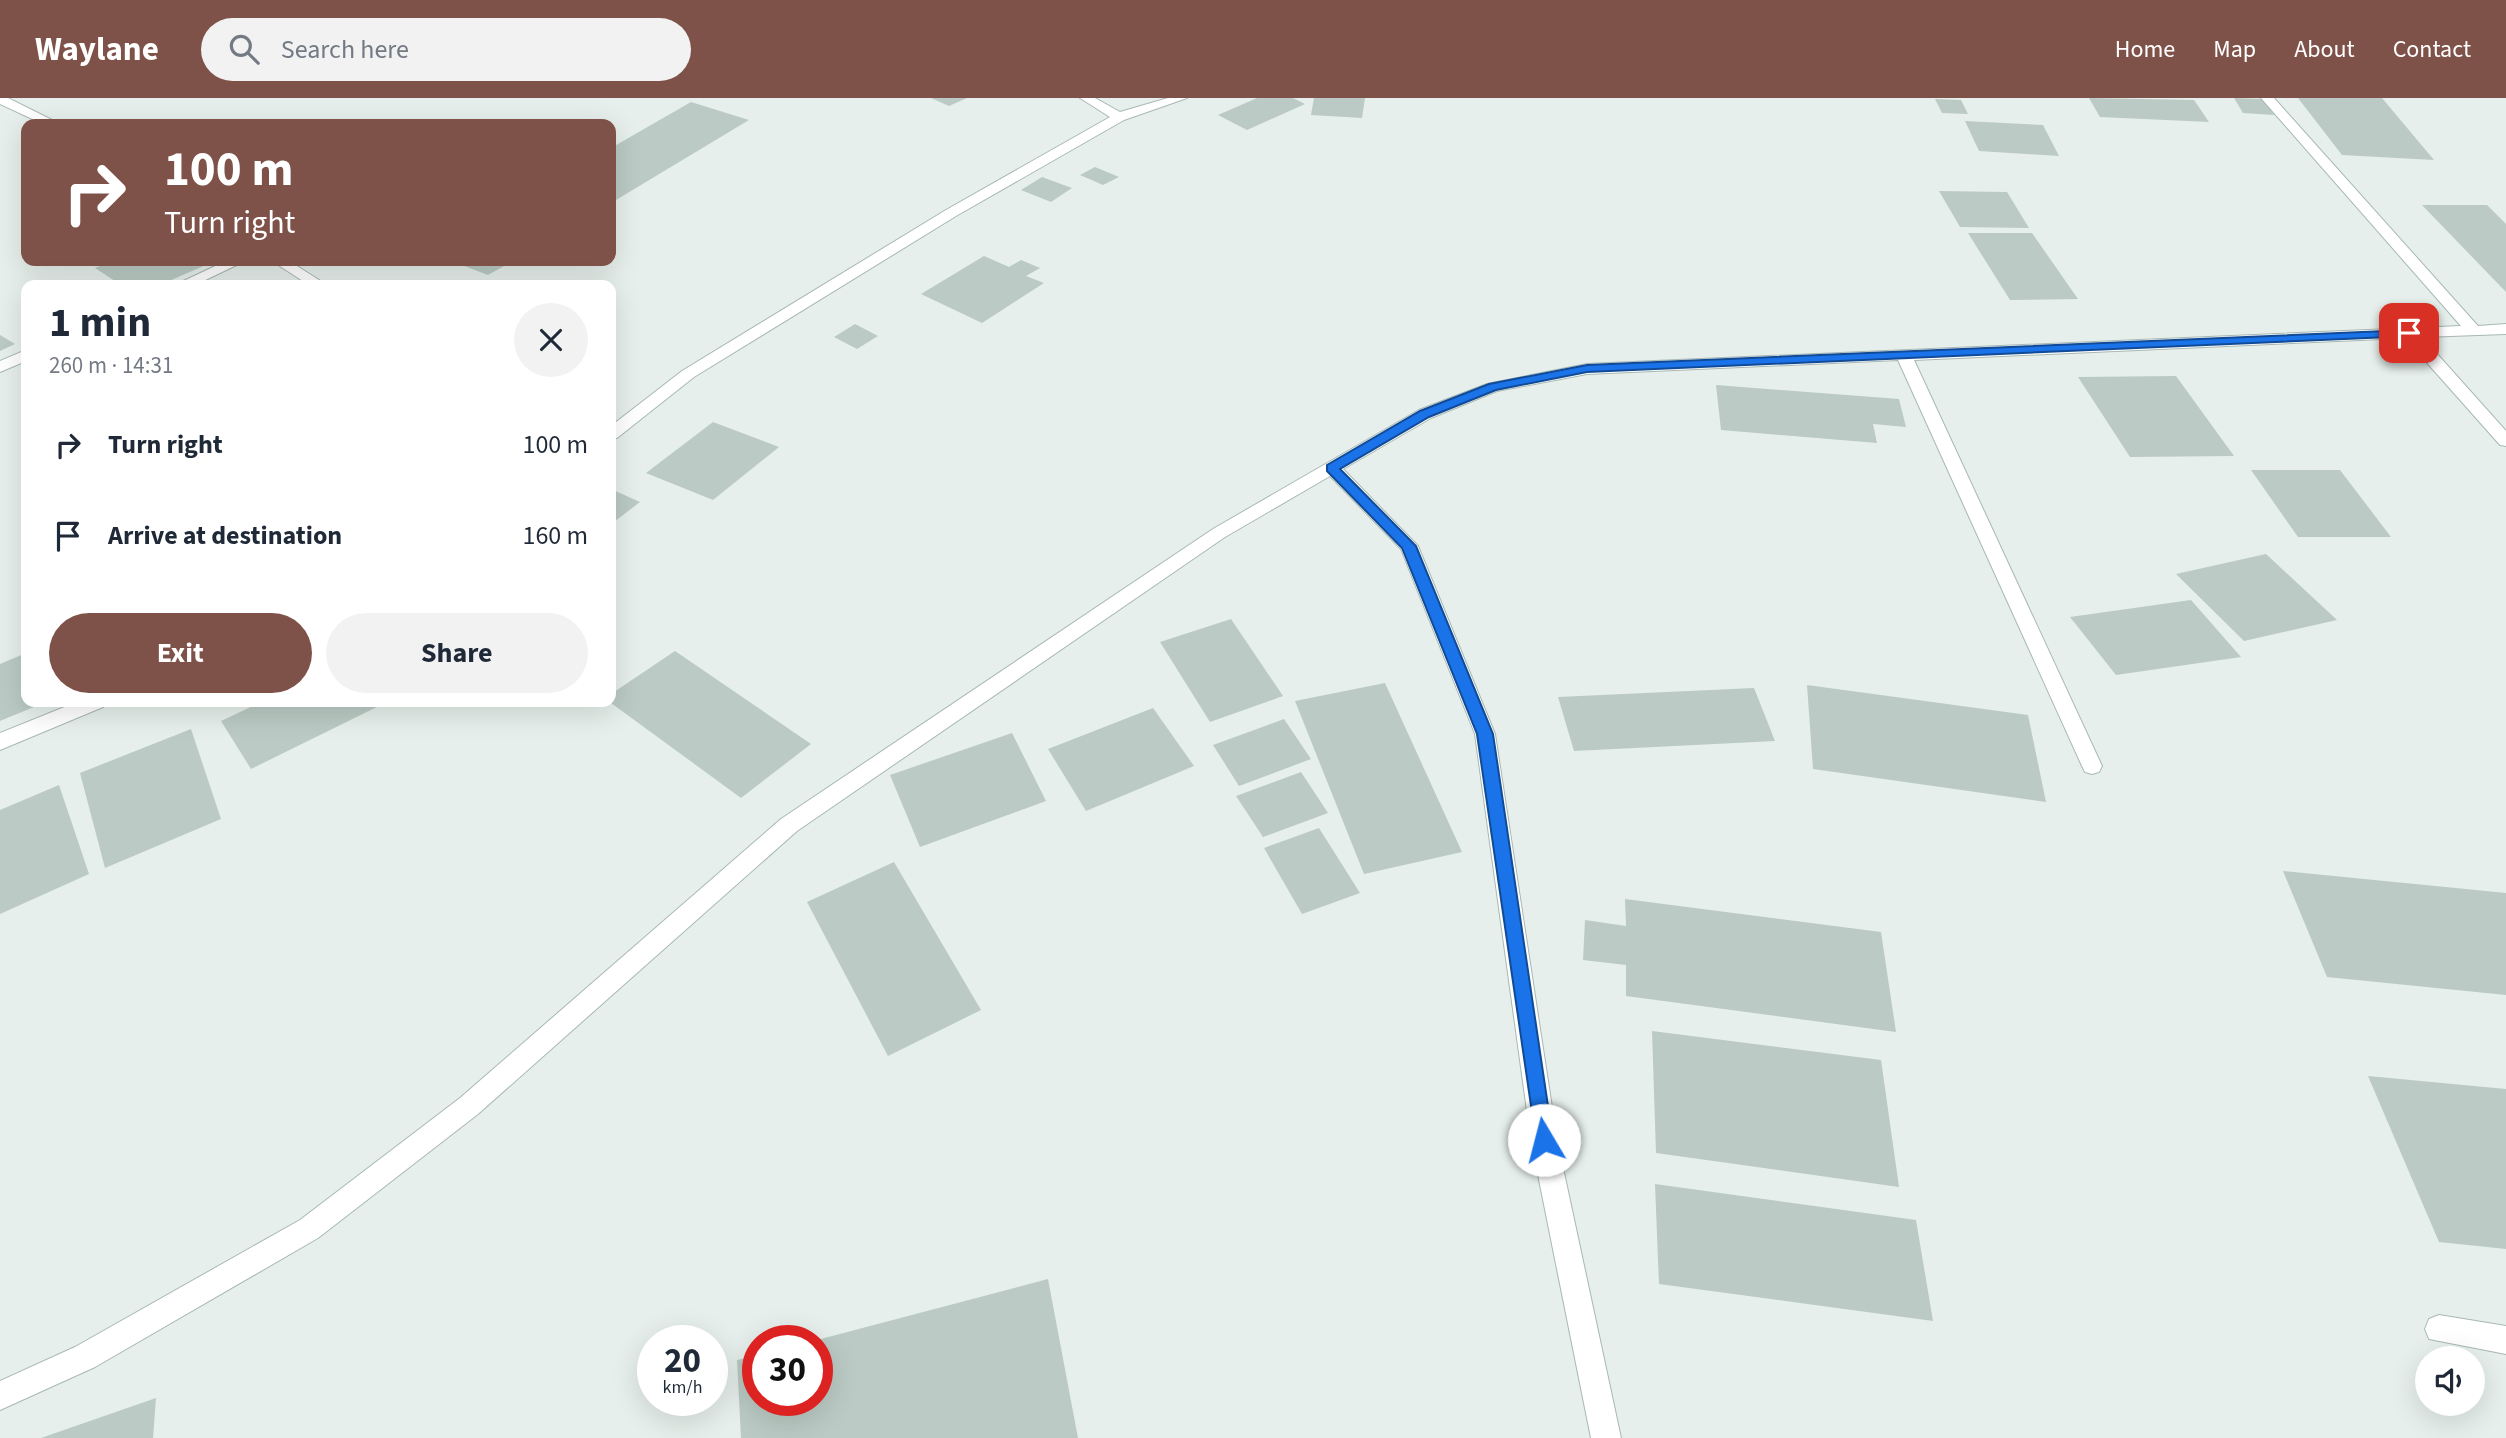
<!DOCTYPE html>
<html lang="en">
<head>
<meta charset="utf-8">
<style>
	body { margin:0; font-family:"Source Sans 3",sans-serif; background:#f2f2f3; color:#1f2937; height:100vh; display:flex; flex-direction:column; font-size:26px; white-space:nowrap }
	* { box-sizing:border-box; margin:0 }
	p { font-size:23px; color:#747a83 }
	.icon { flex:none; width:38px; height:38px; fill:none; stroke:currentColor; stroke-width:2; stroke-linecap:round; stroke-linejoin:round }
	.map { position:relative; flex:1; overflow:hidden }
	.sheet { position:absolute; left:21px; top:182px; width:595px; height:427px; display:flex; flex-direction:column; background:#fff; border-radius:14px; box-shadow:0 7px 28px #0002 }
	.sheet>* { flex:none }
	.guide { position:absolute; left:21px; top:21px; width:595px; height:147px; border-radius:14px; box-shadow:0 7px 28px #0002; background:#7f5249; color:#fff; overflow:hidden }
	.controls { position:absolute; left:2415px; top:1248px; display:grid; gap:14px }
	.controls a { display:grid; place-items:center; width:70px; height:70px; border-radius:50%; background:#fff; box-shadow:0 7px 28px #0002; font-size:35px }
	.speed { position:absolute; left:637px; top:1227px; display:flex; gap:14px; font-size:35px; font-weight:700; text-align:center }
	.speed>* { display:grid; place-content:center; width:91px; height:91px; border-radius:50%; background:#fff; box-shadow:0 7px 28px #0002; line-height:1 }
	.speed small { font-size:18px; font-weight:400 }
	.speed .limit { border:10px solid #d22; background:#fff; color:#111 }
	.pin { position:absolute; display:grid; place-items:center; width:60px; height:60px; color:#fff; margin:-30px; border-radius:14px; box-shadow:0 4px 10px #0006 }
	.me { position:absolute; width:77px; margin:-38px; rotate:352deg; stroke-linejoin:round; filter:drop-shadow(0 0 5px #0008) }
	.turn { display:flex; align-items:center; gap:24px; height:147px; padding:0 28px; font-size:32px }
	.turn .icon { width:91px; height:91px; stroke-width:2.5 }
	.turn b { display:block; font-size:49px; line-height:60px }
	.round { display:grid; place-items:center; flex:none; width:74px; height:74px; border-radius:37px; background:#f2f2f3 }
	.head { display:flex; align-items:center; justify-content:space-between; height:119px; padding:0 28px }
	h1 { font-size:42px; font-weight:700; line-height:52px }
	.cta { display:flex; gap:14px; margin-top:auto; padding:14px 28px }
	.cta a { flex:1; height:80px; border-radius:42px; background:#7f5249; color:#fff; font-size:28px; font-weight:700; line-height:80px; text-align:center }
	.cta a+a { background:#f2f2f3; color:#1f2937 }
	ul { padding:0; list-style:none }
	li { display:flex; align-items:center; gap:21px; height:91px; padding:0 28px }
	li div { flex:1 }
	li b { display:block; font-size:26px }
	li em { font-style:normal }
	header { display:flex; align-items:center; gap:42px; box-sizing:border-box; height:98px; padding:0 35px; background:#7f5249; color:#fff }
	header strong { font-size:33px }
	nav { display:flex; gap:38px; margin-inline-start:auto; font-size:24px }
	.search { width:490px; height:63px; background:#f2f2f3; display:flex; align-items:center; gap:18px; box-sizing:border-box; padding:0 24px; border-radius:38px; color:#747a83; font-size:26px }
	.map>svg:first-child { display:block }
</style>
</head>
<body>
<header>
<strong>Waylane</strong>
<div class="search"><svg class="icon" aria-label="search" viewBox="0 0 24 24"><circle cx="10" cy="10" r="6"/><path d="M15 15l6 6"/></svg>Search here</div>
<nav><a>Home</a><a>Map</a><a>About</a><a>Contact</a></nav>
</header>
<div class="map">
<svg width="2506" height="1340" viewBox="0 0 2506 1340">
	<rect width="100%" height="100%" fill="#e6efeb"/>
	<!-- building -->
	<g fill="#bbcac4">
		<polygon points="931,0 967,0 949,8"/>
		<polygon points="1257,0 1293,0 1305,6 1247,32 1218,17"/>
		<polygon points="1314,0 1365,0 1362,20 1311,17"/>
		<polygon points="2089,0 2194,2 2209,24 2100,19"/>
		<polygon points="2234,0 2264,1 2274,17 2243,15"/>
		<polygon points="2298,0 2382,0 2434,62 2342,57"/>
		<polygon points="1935,1 1961,2 1968,16 1942,15"/>
		<polygon points="691,4 749,22 611,105 611,50"/>
		<polygon points="1965,23 2043,27 2059,58 1979,53"/>
		<polygon points="1095,69 1119,79 1103,87 1080,77"/>
		<polygon points="1042,79 1072,90 1051,104 1021,92"/>
		<polygon points="1939,93 2007,94 2029,130 1960,129"/>
		<polygon points="2422,107 2487,107 2506,126 2506,194"/>
		<polygon points="1968,135 2032,135 2078,201 2010,202"/>
		<polygon points="984,158 1009,169 1021,162 1040,170 1026,178 1044,185 982,225 921,196"/>
		<polygon points="112,163 215,163 160,187 121,187 95,170"/>
		<polygon points="451,163 513,163 488,177"/>
		<polygon points="855,226 878,238 857,251 834,239"/>
		<polygon points="0,237 15,246 0,253"/>
		<polygon points="2176,278 2234,358 2130,359 2078,279"/>
		<polygon points="1716,287 1899,301 1906,329 1873,326 1877,345 1721,332"/>
		<polygon points="713,324 779,349 713,402 646,375"/>
		<polygon points="2251,372 2340,372 2391,439 2298,439"/>
		<polygon points="611,391 640,404 614,424 611,423"/>
		<polygon points="2266,456 2337,522 2244,543 2176,476"/>
		<polygon points="2191,502 2241,559 2116,577 2070,519"/>
		<polygon points="1231,521 1283,598 1210,624 1160,544"/>
		<polygon points="675,553 811,646 741,700 611,605 611,596"/>
		<polygon points="26,555 26,604 46,604 0,623 0,566"/>
		<polygon points="1385,585 1462,754 1364,776 1295,603"/>
		<polygon points="1807,587 2028,617 2046,704 1813,671"/>
		<polygon points="1754,590 1775,643 1574,653 1558,599"/>
		<polygon points="261,604 387,604 251,671 221,623"/>
		<polygon points="1153,610 1194,668 1086,713 1048,651"/>
		<polygon points="1284,621 1311,661 1239,688 1213,647"/>
		<polygon points="191,631 221,721 105,770 80,675"/>
		<polygon points="1012,635 1046,703 920,749 890,677"/>
		<polygon points="1301,674 1328,715 1263,739 1236,698"/>
		<polygon points="59,687 89,776 0,816 0,712"/>
		<polygon points="1319,730 1360,795 1302,816 1264,750"/>
		<polygon points="894,764 981,912 888,958 807,804"/>
		<polygon points="2283,773 2506,795 2506,897 2327,879"/>
		<polygon points="1625,801 1881,834 1896,934 1626,898 1626,867 1583,862 1585,822 1626,828"/>
		<polygon points="1652,933 1881,962 1899,1089 1656,1055"/>
		<polygon points="2368,978 2506,991 2506,1151 2439,1144"/>
		<polygon points="1655,1086 1916,1122 1933,1223 1659,1186"/>
		<polygon points="1048,1181 1078,1340 741,1340 737,1262 758,1257 758,1302 817,1302 817,1242"/>
		<polygon points="156,1300 153,1340 41,1340"/>
	</g>
	<g fill="none" stroke-linecap="round" stroke-linejoin="round">
		<defs>
			<g id="minor">
				<polygon points="0,0 8,0 60,26 43,26 0,6"/>
				<polygon points="1080,0 1095,0 1120,14 1168,0 1187,0 1124,22 956,118 694,279 617,340 611,341 611,328 682,273 946,112 1110,19"/>
				<polygon points="2261,0 2274,0 2478,228 2506,226 2506,236 2422,239 2506,333 2506,348 2500,347 2405,240 1914,262 2102,668 2099,674 2092,676 2085,674 2082,668 1898,262 1587,276 1497,293 1431,320 1343,371 1418,448 1495,636 1557,1042 1621,1340 1591,1340 1531,1042 1475,636 1401,451 1330,378 1225,439 797,733 478,1016 318,1140 95,1269 0,1312 0,1283 75,1249 300,1122 460,1000 781,721 1213,431 1419,312 1487,286 1587,266 2461,228"/>
				<polygon points="226,163 245,163 195,187 175,187"/>
				<polygon points="272,163 289,163 327,187 309,187"/>
				<polygon points="26,252 26,263 0,274 0,263"/>
				<polygon points="77,604 106,604 103,609 0,652 0,635"/>
				<polygon points="2439,1217 2506,1228 2506,1256 2429,1241 2425,1231 2429,1221"/>
			</g>
		</defs>
		<!-- minor casing -->
		<use href="#minor" stroke="#a8b8b2" stroke-width="2"/>
		<!-- minor -->
		<use href="#minor" fill="#fff" fill-rule="evenodd"/>
	</g>
	<!-- route -->
	<polygon fill="#1a73e8" stroke="#114b97" stroke-width="2" points="2409,232 2414,235 2413,238 1587,274 1496,292 1429,319 1340,371 1416,448 1493,636 1553,1042 1551,1049 1544,1051 1537,1049 1477,636 1402,450 1327,373 1327,367 1420,313 1489,286 1587,267"/>
</svg>
<div class="controls">
<a><svg class="icon" aria-label="sound" viewBox="0 0 24 24"><path d="M4 9h4l5-4v14l-5-4H4zM17 9q2 3 0 6"/></svg></a>
</div>
<div class="speed"><div>20<small>km/h</small></div><div class="limit">30</div></div>
<div class="pin" style="left:2409px;top:235px;background:#d93025"><svg class="icon" aria-label="arrive" viewBox="0 0 24 24"><path d="M6 21V4h12l-3 4 3 4H6"/></svg></div>
<svg class="me" style="left:1544px;top:1042px" viewBox="-20 -20 40 40"><circle r="19" fill="#fff"/><path d="M0-13L10 11 0 6-10 11z" fill="#1a73e8"/></svg>
<div class="guide">
<div class="turn"><svg class="icon" aria-label="right" viewBox="0 0 24 24"><path d="M7 20v-9h11M14 6l5 5-5 5"/></svg><div><b>100 m</b>Turn right</div></div>
</div>
<section class="sheet">
<div class="head"><div><h1>1 min</h1><p>260 m · 14:31</p></div><a class="round"><svg class="icon" aria-label="close" viewBox="0 0 24 24"><path d="M6 6l12 12M18 6L6 18"/></svg></a></div>
<ul>
<li><svg class="icon" aria-label="right" viewBox="0 0 24 24"><path d="M7 20v-9h11M14 6l5 5-5 5"/></svg><div><b>Turn right</b></div><em>100 m</em></li>
<li><svg class="icon" aria-label="arrive" viewBox="0 0 24 24"><path d="M6 21V4h12l-3 4 3 4H6"/></svg><div><b>Arrive at destination</b></div><em>160 m</em></li>
</ul>
<div class="cta"><a>Exit</a><a>Share</a></div>
</section>
</div>
</body>
</html>
